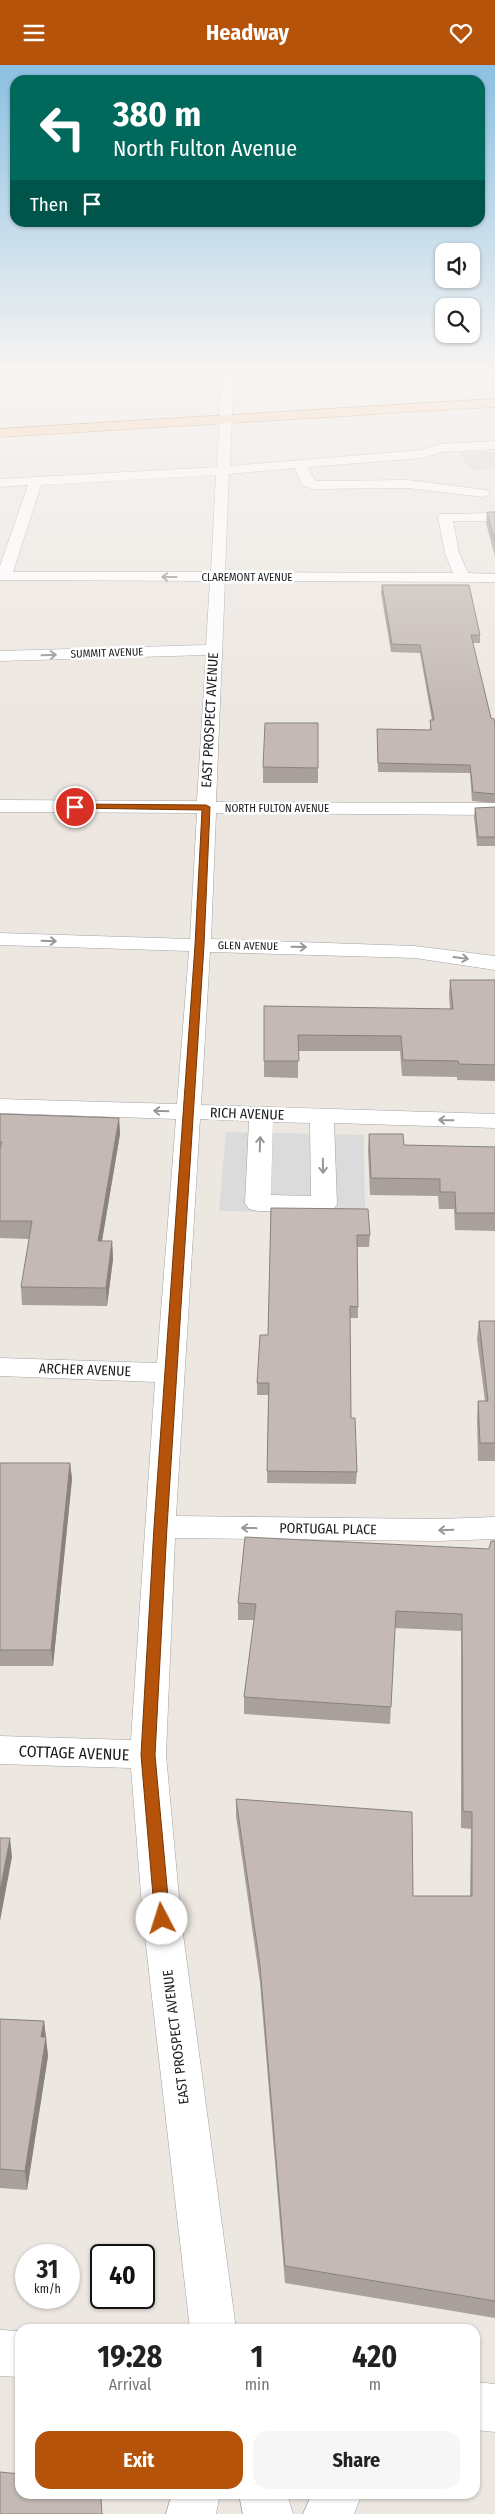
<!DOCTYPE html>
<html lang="en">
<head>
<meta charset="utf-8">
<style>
	body { margin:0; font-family:"Fira Sans Condensed",sans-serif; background:#f6f6f6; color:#222; height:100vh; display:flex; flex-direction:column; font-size:19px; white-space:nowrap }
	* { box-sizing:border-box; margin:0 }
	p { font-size:16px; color:#767676 }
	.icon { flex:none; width:28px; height:28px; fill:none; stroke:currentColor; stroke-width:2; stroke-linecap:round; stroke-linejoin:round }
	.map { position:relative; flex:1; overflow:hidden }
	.drawer { position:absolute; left:15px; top:2259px; width:465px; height:175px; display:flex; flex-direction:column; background:#fff; border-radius:15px; box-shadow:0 1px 4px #0004 }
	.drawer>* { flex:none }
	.banner { position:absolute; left:10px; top:10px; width:475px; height:152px; border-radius:15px; box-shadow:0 1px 4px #0004; background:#00695c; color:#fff; overflow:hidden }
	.controls { position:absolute; left:435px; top:178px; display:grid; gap:10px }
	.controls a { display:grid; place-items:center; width:45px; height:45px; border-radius:10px; background:#fff; box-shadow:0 1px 4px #0004; font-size:25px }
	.speed { position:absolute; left:15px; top:2179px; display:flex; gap:10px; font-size:25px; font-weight:700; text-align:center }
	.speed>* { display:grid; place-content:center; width:65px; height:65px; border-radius:50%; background:#fff; box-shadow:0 1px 4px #0004; line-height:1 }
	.speed small { font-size:12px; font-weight:400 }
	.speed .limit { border:2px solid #111; border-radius:8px; background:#fff; color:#111 }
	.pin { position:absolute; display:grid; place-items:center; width:42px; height:42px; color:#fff; margin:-21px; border:2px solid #fff; border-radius:50%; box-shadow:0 1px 5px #0007 }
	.me { position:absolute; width:55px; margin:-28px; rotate:355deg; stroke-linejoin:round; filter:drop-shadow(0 0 4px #0008) }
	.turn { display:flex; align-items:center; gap:18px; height:105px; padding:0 20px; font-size:22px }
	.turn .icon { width:65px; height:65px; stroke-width:2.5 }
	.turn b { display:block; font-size:35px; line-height:42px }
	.then { display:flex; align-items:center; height:48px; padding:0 20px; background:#0003; gap:10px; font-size:19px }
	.eta { display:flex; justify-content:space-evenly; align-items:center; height:85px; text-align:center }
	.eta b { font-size:30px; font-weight:700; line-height:35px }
	.button { display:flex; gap:10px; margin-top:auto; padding:10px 20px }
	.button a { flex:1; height:58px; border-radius:15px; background:#b45309; color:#fff; font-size:20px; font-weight:700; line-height:58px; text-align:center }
	.button a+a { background:#f6f6f6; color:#222 }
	header { display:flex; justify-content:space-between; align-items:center; height:65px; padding:0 20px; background:#b45309; color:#fff; font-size:22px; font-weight:700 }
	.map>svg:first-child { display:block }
</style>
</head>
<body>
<header><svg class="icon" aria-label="menu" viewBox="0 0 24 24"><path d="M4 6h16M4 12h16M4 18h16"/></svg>Headway<svg class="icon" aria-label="heart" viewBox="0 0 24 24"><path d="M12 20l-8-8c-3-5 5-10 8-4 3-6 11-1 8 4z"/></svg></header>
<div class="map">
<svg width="495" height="2449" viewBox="0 0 495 2449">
	<rect width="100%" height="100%" fill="#ede7e1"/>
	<!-- residential -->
	<polygon fill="#d9d8d8" points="495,386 495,404 472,405 458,388"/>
	<!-- parking -->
	<polygon fill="#dbdbdb" points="226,1067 364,1070 365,1149 219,1146"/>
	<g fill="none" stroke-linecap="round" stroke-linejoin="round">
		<defs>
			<g id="minor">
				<path d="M 168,301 L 234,301 L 230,401 L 422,385 L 441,379 L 495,376 L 495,384 L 442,387 L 423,393 L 308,402 L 315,416 L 408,415 L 487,425 L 489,428 L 487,431 L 482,432 L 408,423 L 313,424 L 302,420 L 295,403 L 229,409 L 225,507 L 453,508 L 445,488 L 438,452 L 440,449 L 495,448 L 495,456 L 453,456 L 459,488 L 468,508 L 495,509 L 495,517 L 225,516 L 216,737 L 495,738 L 495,750 L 216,748 L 211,874 L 415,881 L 495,891 L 495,905 L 415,893 L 210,887 L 201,1040 L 495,1049 L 495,1063 L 334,1058 L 337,1139 L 333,1145 L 324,1147 L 258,1146 L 249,1144 L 245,1138 L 249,1056 L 200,1054 L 176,1451 L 438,1454 L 495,1452 L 495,1474 L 438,1476 L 175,1473 L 166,1690 L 181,1854 L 236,2264 L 190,2264 L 143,1854 L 131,1703 L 0,1699 L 0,1671 L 131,1675 L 155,1317 L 0,1311 L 0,1293 L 157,1298 L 176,1054 L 0,1048 L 0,1034 L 177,1039 L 189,886 L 0,880 L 0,868 L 190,874 L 197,748 L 0,747 L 0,735 L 197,736 L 206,590 L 0,596 L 0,586 L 206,580 L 210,516 L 0,515 L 0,501 L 28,420 L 0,422 L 0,414 L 217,402 L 222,305 L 0,318 L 0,312 ZM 216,410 L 211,507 L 13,507 L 41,420 ZM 273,1057 L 310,1058 L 311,1131 L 271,1130 Z"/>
				<polygon points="0,2265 20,2266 20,2312 0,2311"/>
				<polygon points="475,2317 495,2319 495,2367 475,2365"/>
				<polygon points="172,2429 220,2429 216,2449 166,2449"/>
				<polygon points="239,2429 287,2429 293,2449 243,2449"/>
				<polygon points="312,2429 362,2429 354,2449 303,2449"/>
			</g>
			<polygon id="major" points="495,334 495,342 0,372 0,364"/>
		</defs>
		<!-- minor casing -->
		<use href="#minor" stroke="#a2a2a2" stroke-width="1"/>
		<!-- major casing -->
		<use href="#major" stroke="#905202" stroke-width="1"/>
		<!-- minor -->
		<use href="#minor" fill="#fff" fill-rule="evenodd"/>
		<!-- major -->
		<use href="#major" fill="#fac698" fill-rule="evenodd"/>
	</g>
	<!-- wall -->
	<g fill="#a99f9b">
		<polygon points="487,447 495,447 495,492 486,458"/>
		<polygon points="382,520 480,570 480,578 473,578 491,653 495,661 495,738 472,736 470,708 378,707 377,664 430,665 430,655 432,655 420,588 391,587 381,528"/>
		<polygon points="263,702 318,703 318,718 263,718"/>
		<polygon points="495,742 495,781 477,781 474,752 475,743"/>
		<polygon points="450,915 495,915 495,1016 457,1015 457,1012 402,1011 400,986 298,986 298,1013 264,1012 264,941 450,944 449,930"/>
		<polygon points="0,1049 119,1053 120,1069 102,1176 112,1176 113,1194 107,1241 22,1240 21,1222 29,1174 0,1173"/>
		<polygon points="369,1069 404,1080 495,1082 495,1166 455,1165 454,1144 439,1144 438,1131 370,1130 368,1085"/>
		<polygon points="271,1143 370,1170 369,1182 357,1182 358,1253 350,1253 351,1353 357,1407 356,1419 267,1418 268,1330 257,1330 257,1318 268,1270"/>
		<polygon points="479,1256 495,1256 495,1396 478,1396 477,1354 478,1336 485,1336 477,1274"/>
		<polygon points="0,1398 70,1398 72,1414 53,1601 0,1601"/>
		<polygon points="495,1476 495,2253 285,2218 260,1918 236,1751 236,1734 413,1831 470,1831 471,1764 461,1763 461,1566 395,1563 390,1659 244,1649 244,1632 254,1555 238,1555 238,1538 489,1484"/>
		<polygon points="0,1954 44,1956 48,1991 27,2125 0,2123"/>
	</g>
	<!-- shaded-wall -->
	<g fill="#89827e">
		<polygon points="119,1053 120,1069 99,1193 98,1176"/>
		<polygon points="112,1176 113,1194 107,1241 106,1223"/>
		<polygon points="70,1398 72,1414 53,1601 51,1585"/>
		<polygon points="10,1773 12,1792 0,1856 0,1826"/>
		<polygon points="44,1956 48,1991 27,2125 25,2106 41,1972"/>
	</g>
	<!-- building -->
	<g fill="#c4b9b4" stroke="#89827e">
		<polygon points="487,447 495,447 495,477"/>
		<polygon points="382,520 469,520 480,570 471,570 491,653 494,654 495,661 495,729 473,727 470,700 378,698 377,664 431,665 430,655 434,655 420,580 392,579"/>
		<polygon points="265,658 318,658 318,703 263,702"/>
		<polygon points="495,742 495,772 478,772 475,743"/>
		<polygon points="450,915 495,915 495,1000 459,999 458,996 403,995 401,971 298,970 299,996 264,996 264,941 453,944"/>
		<polygon points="0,1049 119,1053 98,1176 112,1176 106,1223 21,1222 32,1156 0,1156 0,1084 2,1077 0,1077"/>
		<polygon points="369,1069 403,1069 404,1080 495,1082 495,1148 456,1148 455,1127 440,1127 440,1114 371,1113"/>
		<polygon points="271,1143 368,1144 370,1170 357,1170 358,1242 350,1241 351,1353 355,1353 357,1407 267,1406 269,1318 257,1318 260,1270 268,1270"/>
		<polygon points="479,1256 495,1256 495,1378 480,1378 478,1336 488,1336"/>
		<polygon points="0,1398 70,1398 51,1585 0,1585"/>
		<polygon points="245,1472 489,1484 491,1476 495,1476 495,2236 285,2201 260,1901 236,1734 412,1747 413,1831 472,1831 472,1747 463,1746 462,1549 396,1546 391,1642 244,1632 256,1539 238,1538"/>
		<polygon points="0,1773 10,1773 0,1826"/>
		<polygon points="0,1954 44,1956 41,1972 46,1972 25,2106 0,2104"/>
		<polygon points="0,2407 20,2409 20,2429 98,2429 101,2433 102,2449 0,2449"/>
	</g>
	<!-- one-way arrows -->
	<defs><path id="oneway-shaft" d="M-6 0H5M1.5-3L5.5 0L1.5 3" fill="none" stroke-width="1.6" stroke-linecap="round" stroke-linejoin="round" transform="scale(1.25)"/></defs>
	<g stroke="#989898">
		<use href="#oneway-shaft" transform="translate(169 512) rotate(-180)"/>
		<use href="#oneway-shaft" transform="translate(49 590) rotate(-2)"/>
		<use href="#oneway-shaft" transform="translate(49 876) rotate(2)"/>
		<use href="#oneway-shaft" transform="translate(299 882) rotate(1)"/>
		<use href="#oneway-shaft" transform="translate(461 893) rotate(8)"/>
		<use href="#oneway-shaft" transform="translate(161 1046) rotate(-178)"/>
		<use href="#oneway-shaft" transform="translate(446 1055) rotate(-179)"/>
		<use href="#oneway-shaft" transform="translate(260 1079) rotate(-88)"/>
		<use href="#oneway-shaft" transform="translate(323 1101) rotate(89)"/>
		<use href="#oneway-shaft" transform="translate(249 1463) rotate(-179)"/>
		<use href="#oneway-shaft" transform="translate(446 1465) rotate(178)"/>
	</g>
	<!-- sky -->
	<linearGradient id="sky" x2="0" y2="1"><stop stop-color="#8bc0e2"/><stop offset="0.47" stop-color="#f7f4f2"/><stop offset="1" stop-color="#f7f4f2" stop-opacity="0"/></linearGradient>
	<rect width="495" height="644" fill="url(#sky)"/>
	<!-- route -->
	<polygon fill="#b45309" stroke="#753606" points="75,739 206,740 210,742 204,880 167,1462 155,1690 170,1854 168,1859 162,1861 157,1859 155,1854 141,1690 154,1462 195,880 202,745 72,743 71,742"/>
	<g text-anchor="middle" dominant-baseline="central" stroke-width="5" stroke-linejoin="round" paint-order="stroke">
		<!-- far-street labels -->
		<g font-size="11" fill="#1b1b1b" stroke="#fff">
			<text x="247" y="512">CLAREMONT AVENUE</text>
			<text transform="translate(107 588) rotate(-2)">SUMMIT AVENUE</text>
			<text x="277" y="743">NORTH FULTON AVENUE</text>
			<text transform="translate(248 881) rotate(1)">GLEN AVENUE</text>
		</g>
		<!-- street labels -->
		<g font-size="14" fill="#1b1b1b" stroke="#fff">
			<text transform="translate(210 655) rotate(-87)">EAST PROSPECT AVENUE</text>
			<text transform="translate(247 1049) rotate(2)">RICH AVENUE</text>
			<text transform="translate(85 1305) rotate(2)">ARCHER AVENUE</text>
			<text transform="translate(328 1464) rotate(1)">PORTUGAL PLACE</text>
			<text transform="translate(176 1972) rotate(-97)">EAST PROSPECT AVENUE</text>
		</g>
		<!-- near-street labels -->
		<g font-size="16" fill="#1b1b1b" stroke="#fff">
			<text transform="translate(74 1688) rotate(2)">COTTAGE AVENUE</text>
		</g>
	</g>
</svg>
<div class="controls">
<a><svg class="icon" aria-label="sound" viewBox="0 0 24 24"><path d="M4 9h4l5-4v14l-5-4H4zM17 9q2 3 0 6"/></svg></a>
<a><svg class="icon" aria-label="search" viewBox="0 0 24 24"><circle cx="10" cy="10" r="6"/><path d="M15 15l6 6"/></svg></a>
</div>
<div class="speed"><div>31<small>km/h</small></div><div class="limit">40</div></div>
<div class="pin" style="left:75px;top:742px;background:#d93025"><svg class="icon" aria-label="arrive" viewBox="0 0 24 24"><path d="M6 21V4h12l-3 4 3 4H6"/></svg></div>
<svg class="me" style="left:162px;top:1854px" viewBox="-20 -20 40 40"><circle r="19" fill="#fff"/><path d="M0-13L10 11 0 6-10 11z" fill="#b45309"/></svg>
<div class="banner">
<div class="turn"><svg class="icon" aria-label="left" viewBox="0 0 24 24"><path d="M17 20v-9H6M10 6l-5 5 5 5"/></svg><div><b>380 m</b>North Fulton Avenue</div></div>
<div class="then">Then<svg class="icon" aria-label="arrive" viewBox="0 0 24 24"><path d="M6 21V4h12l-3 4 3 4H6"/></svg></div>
</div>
<section class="drawer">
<div class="eta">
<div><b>19:28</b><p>Arrival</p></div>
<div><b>1</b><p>min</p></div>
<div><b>420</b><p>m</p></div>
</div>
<div class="button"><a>Exit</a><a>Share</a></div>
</section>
</div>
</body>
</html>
